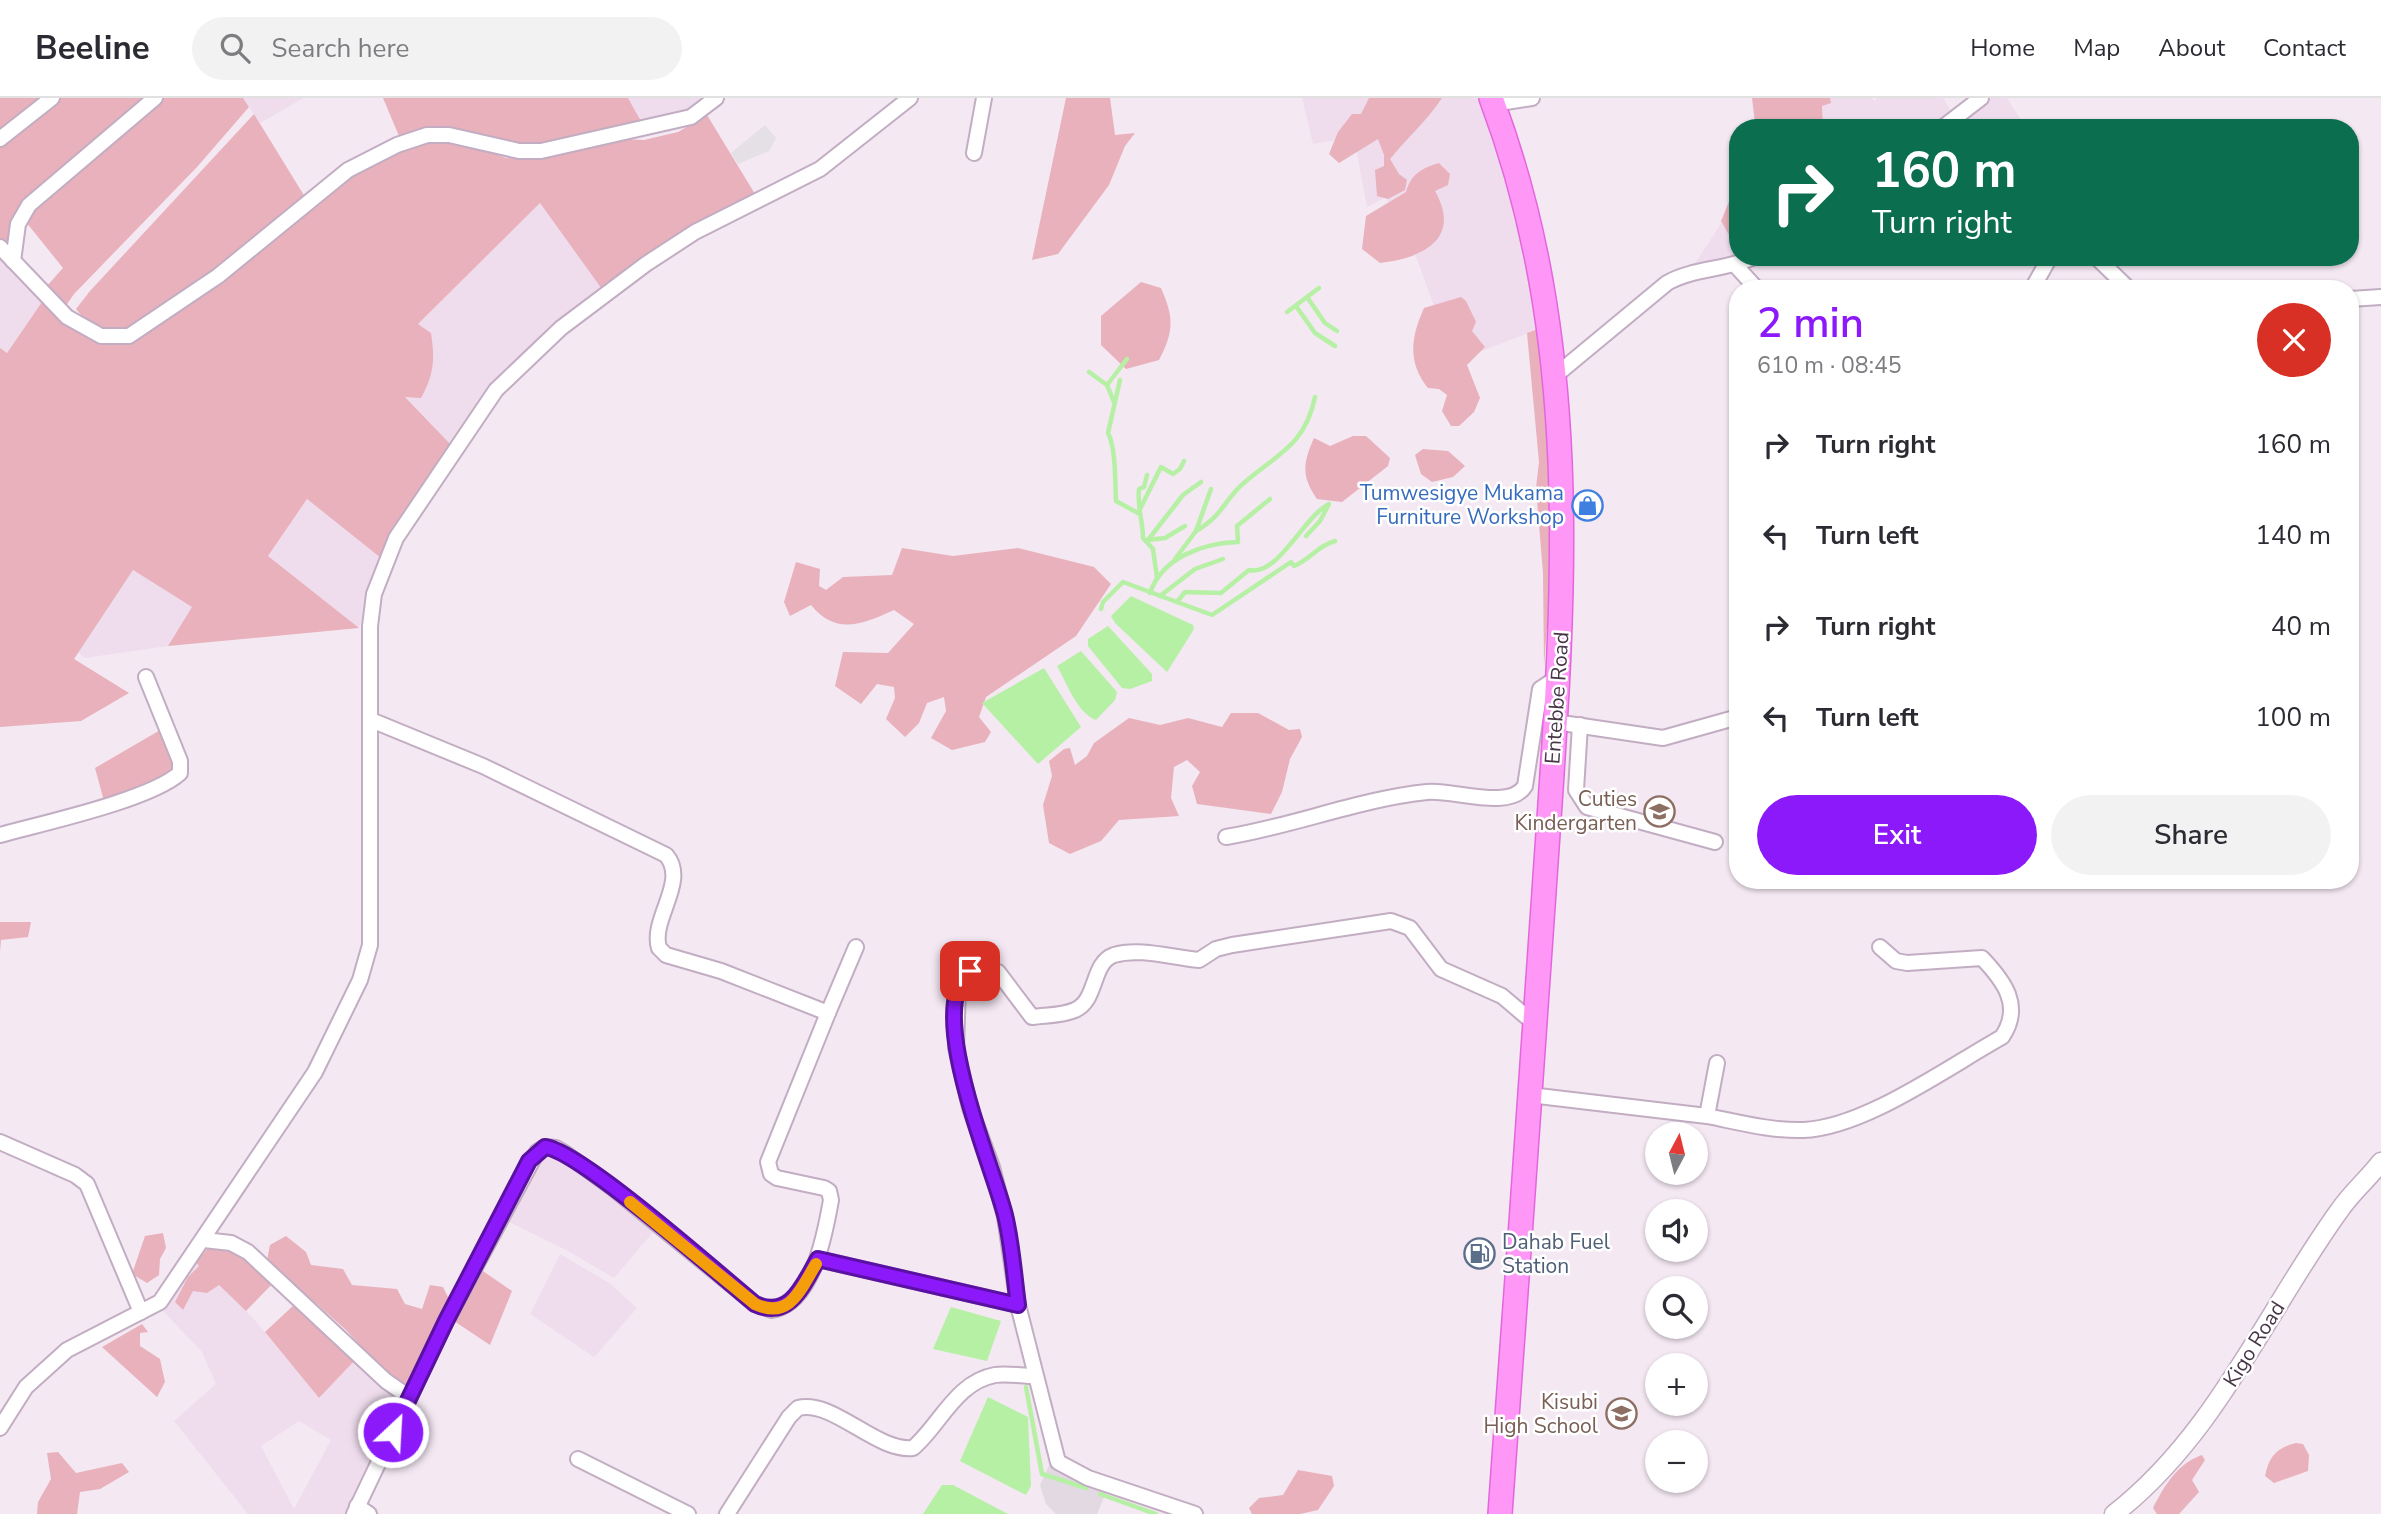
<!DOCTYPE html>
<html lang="en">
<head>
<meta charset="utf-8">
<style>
	body { margin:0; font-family:"Nunito Sans",sans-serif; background:#f2f2f3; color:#2b2b33; height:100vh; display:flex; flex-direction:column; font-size:26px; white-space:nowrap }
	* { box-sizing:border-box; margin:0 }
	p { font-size:23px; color:#7c7c81 }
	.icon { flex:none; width:38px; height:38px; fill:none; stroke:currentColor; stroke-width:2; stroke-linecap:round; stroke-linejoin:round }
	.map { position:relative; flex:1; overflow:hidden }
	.panel { position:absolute; left:1729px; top:182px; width:630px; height:609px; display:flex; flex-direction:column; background:#fff; border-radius:28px; box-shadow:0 2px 5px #0004 }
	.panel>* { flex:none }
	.banner { position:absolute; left:1729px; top:21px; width:630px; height:147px; border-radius:28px; box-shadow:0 2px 5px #0004; background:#0b6e4f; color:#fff; overflow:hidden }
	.needle { width:46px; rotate:7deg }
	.buttons { position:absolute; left:1645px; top:1024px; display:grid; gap:14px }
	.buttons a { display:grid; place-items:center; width:63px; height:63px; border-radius:50%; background:#fff; box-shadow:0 2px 5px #0004; font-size:35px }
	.pin { position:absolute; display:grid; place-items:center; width:60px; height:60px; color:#fff; margin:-30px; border-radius:14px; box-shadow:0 4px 10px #0006 }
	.me { position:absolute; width:77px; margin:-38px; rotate:25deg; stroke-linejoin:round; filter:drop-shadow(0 0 5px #0008) }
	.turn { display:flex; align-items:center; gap:24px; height:147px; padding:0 28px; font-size:32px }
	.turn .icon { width:91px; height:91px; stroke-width:2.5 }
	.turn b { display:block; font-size:49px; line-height:60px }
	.round { display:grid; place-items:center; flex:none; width:74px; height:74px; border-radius:37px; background:#f2f2f3 }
	.overview { display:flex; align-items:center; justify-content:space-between; height:119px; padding:0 28px }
	h1 { font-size:42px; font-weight:600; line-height:52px; color:#8b19fa }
	.cta { display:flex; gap:14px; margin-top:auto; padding:14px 28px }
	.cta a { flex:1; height:80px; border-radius:42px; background:#8b19fa; color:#fff; font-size:28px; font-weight:600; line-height:80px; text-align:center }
	.cta a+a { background:#f2f2f3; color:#2b2b33 }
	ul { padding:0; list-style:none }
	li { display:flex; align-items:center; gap:21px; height:91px; padding:0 28px }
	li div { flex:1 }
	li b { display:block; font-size:26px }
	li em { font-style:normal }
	header { display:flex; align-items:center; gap:42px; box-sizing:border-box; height:98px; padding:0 35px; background:#fff; border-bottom:2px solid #e1e1e2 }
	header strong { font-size:33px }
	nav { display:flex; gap:38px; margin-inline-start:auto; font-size:24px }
	.search { width:490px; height:63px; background:#f2f2f3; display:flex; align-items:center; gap:18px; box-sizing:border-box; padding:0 24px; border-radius:38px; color:#7c7c81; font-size:26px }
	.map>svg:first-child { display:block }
</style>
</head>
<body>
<header>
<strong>Beeline</strong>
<div class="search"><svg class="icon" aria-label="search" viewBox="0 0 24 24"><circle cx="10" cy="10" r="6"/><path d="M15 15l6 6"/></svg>Search here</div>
<nav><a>Home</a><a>Map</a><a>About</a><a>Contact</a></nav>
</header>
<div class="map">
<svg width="2381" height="1416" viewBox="0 0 2381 1416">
	<rect width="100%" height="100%" fill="#f4e8f3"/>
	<!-- residential -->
	<g fill="#efddee" fill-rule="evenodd">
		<polygon points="243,0 304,0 260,25"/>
		<polygon points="628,0 706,0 692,12 642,25"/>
		<polygon points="1302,0 1481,0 1508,83 1538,231 1454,264 1417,161 1386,99 1367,109 1354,39 1313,46"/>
		<polygon points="1803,0 1872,0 1874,3 1877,0 1943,0 1954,18 1938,30 1784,30"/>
		<polygon points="1986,0 2007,0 2026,30 1948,30"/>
		<polygon points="1738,100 1738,159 1694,172 1694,167"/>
		<polygon points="540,105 604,194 497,283 454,350 376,268"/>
		<polygon points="0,157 44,201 6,256 0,250"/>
		<polygon points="307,401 381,460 359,530 268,458"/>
		<polygon points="133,472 192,509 168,548 85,560 78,554"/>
		<polygon points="552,1057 593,1081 655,1132 614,1180 568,1153 507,1123 536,1064"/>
		<polygon points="560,1156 609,1185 637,1210 594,1259 530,1216"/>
		<path d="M 196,1164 L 253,1220 L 319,1300 L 357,1260 L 392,1297 L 405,1302 L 349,1416 L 248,1416 L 174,1323 L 216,1286 L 202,1254 L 163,1213 ZM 299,1323 L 331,1342 L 294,1411 L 261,1348 Z"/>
	</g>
	<!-- industrial -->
	<polygon fill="#e2d9e3" points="1051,1363 1054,1370 1107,1392 1097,1416 1056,1416 1046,1406 1040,1387"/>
	<!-- green -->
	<g fill="#e8b1bb">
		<polygon points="0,0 47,0 0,37"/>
		<polygon points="60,0 151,0 28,101 8,149 0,141 0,49"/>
		<polygon points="159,0 243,0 249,9 197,69 74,196 65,209 46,189 63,170 26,124 29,113"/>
		<polygon points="383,0 628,0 642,25 546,48 525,48 427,31 399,38"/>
		<polygon points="1066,0 1110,0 1115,37 1135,35 1125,48 1109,87 1058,156 1032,162"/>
		<path d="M 1369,0 L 1442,0 C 1427,23 1407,40 1390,61 L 1399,76 L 1407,82 L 1405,92 L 1388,101 L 1377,98 L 1375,72 L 1384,68 L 1384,57 L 1378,41 L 1339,65 L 1329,56 L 1338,34 L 1352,16 L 1361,16 Z"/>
		<polygon points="1752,0 1830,0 1831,5 1822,8 1823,30 1760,30 1755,25"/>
		<path d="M 254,16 L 305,99 C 259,137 214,173 164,207 C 153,214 136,228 123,231 C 104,234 87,225 76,211 L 90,193 Z"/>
		<path d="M 707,17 L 755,96 L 604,194 L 540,105 L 418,226 L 431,235 C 435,261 434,277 421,300 L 405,299 L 454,350 L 381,460 L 307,401 L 268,458 L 359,530 L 168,548 L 192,509 L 133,472 L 74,561 L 129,595 L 81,623 L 0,629 L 0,250 L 7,255 L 44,201 C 74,231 87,241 130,243 L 333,91 L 374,64 L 423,44 L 460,44 L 506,60 L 537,61 L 620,41 L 644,42 L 678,34 Z"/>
		<path d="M 1439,65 L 1450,76 L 1448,87 L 1435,93 C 1462,141 1423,160 1380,165 L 1362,151 L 1366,118 L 1406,94 C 1411,76 1422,70 1439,65 Z"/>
		<polygon points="1738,91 1738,139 1737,139 1729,137 1721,123 1731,99"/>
		<path d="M 1141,184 L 1161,190 C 1174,220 1174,233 1159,262 L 1126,271 L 1101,247 L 1101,218 Z"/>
		<path d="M 1461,199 L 1466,203 L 1476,224 L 1472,233 L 1485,249 L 1467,267 L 1480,300 L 1474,314 L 1459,328 L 1451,328 L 1442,313 L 1447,297 L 1439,291 L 1428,290 C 1407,264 1411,239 1424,210 Z"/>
		<polygon points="1538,231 1545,278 1552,463 1544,568 1543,475 1536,390 1539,364 1527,235"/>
		<path d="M 1353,338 L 1366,338 L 1390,360 L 1388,368 L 1342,404 L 1317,401 C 1301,378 1303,365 1314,340 L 1330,348 Z"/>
		<polygon points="1423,351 1448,353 1465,368 1453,379 1432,384 1421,376 1415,357"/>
		<path d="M 902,450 L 953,458 L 1018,450 L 1094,469 L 1111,486 L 1076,538 L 986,599 L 979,619 L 991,634 L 985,644 L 952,652 L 931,640 L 946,613 L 944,599 L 927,605 L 919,625 L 905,639 L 886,621 L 895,600 L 894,589 L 877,586 L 861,606 L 835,588 L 843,554 L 888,555 L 914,526 L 894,512 C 863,526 836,538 811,507 L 790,518 L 784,504 L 796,464 L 820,471 L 819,488 L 826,492 L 843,479 L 892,477 Z"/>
		<polygon points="1231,615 1258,615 1289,632 1300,631 1302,639 1290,661 1282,694 1271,716 1197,706 1192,688 1200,674 1187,662 1174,669 1171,700 1179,718 1119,722 1101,743 1070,756 1049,745 1043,707 1052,678 1049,663 1064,651 1070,650 1075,667 1087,658 1094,645 1129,620 1160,627 1188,620 1222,629"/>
		<polygon points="162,631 176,673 168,682 104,703 95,670"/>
		<polygon points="0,824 31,824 28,839 1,842 0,854"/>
		<polygon points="163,1135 166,1150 160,1161 159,1177 147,1185 132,1176 145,1138"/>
		<polygon points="286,1138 306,1154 311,1167 343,1171 352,1187 397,1191 405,1206 422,1211 430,1187 443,1189 450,1203 412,1282 403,1289 391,1280 345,1231 267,1162 270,1147"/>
		<polygon points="219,1146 240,1154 275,1183 246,1213 219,1187 207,1195 193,1193 183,1212 175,1204 188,1179 199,1168 196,1164 208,1150"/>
		<polygon points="480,1171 512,1193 490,1247 454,1223"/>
		<polygon points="296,1205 357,1260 319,1300 265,1234"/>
		<polygon points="142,1226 148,1234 140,1235 140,1248 160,1261 165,1284 157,1299 102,1249"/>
		<path d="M 2296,1345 L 2303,1346 L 2309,1357 L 2308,1373 L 2274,1385 L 2265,1378 C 2269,1358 2277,1350 2296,1345 Z"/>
		<polygon points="58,1354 76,1375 122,1365 129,1374 100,1391 80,1394 77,1416 37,1416 38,1404 51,1381 47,1355"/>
		<path d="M 2202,1357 L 2205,1362 L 2192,1382 L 2199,1394 L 2179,1416 L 2157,1416 L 2153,1410 C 2164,1388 2178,1365 2202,1357 Z"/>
		<polygon points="1298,1372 1332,1378 1334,1388 1318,1412 1300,1416 1252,1416 1249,1410 1259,1400 1283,1397"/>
	</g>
	<!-- parking -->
	<polygon fill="#e5e0e5" points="765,27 776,40 769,53 738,66 731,55"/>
	<!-- water -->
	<g fill="#b6f0a4">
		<polygon points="1131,498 1193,527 1194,531 1167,574 1115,525 1111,518"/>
		<polygon points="1108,528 1152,576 1152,583 1130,591 1122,590 1088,548 1088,541"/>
		<path d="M 1081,553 L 1117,594 L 1115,602 L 1096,622 C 1077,615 1067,585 1057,568 Z"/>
		<polygon points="1044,570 1081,629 1038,666 982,605"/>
		<polygon points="951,1209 1001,1223 987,1263 933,1251"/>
		<polygon points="988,1299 1028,1319 1031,1388 1026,1397 960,1363"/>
		<polygon points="942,1387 953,1387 1008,1416 923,1416"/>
	</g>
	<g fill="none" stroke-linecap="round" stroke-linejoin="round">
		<!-- stream -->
		<g stroke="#b6f0a4" stroke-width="4.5">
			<polyline points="1307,199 1325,225 1337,233"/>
			<polyline points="1296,208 1315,235 1335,248"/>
			<polyline points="1287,214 1319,190"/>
			<polyline points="1089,274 1107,287 1114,304"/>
			<path d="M 1120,282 L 1108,335 C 1116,350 1115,384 1116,403 L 1138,415 L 1161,369 L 1173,376 L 1180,371 L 1184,363"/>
			<polyline points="1107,287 1127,261"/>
			<path d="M 1147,377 L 1144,389 L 1139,391 C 1137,410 1143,423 1143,440 L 1153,451 L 1157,480"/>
			<path d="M 1196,433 C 1225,416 1224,401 1245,384 C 1279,355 1305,347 1315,299"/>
			<polyline points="1148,442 1183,397 1201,384"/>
			<polyline points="1148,442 1165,440 1185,428"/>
			<polyline points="1175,461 1196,433 1211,391"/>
			<path d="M 1150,495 C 1162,459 1204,445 1238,444 L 1237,428 L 1270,401"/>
			<polyline points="1160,498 1195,471 1223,461"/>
			<path d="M 1177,504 L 1185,494 L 1221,495 L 1249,472 C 1278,479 1304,418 1329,406 L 1320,423 L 1306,438"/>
			<path d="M 1101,511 L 1103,504 L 1123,484 L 1212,517 L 1291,464 L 1294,468 C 1311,461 1317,448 1335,443"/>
			<polyline points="1026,1289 1042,1376 1086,1390"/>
			<polyline points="1100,1396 1156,1416"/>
		</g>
		<defs>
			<g id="minor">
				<polyline points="1493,6 1532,0"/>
				<polyline points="1942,30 1981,0"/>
				<polyline points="0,41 52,0"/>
				<polyline points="974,55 984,0"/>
				<polyline points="0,149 67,219 101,238 129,238 218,178 348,72 397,47 427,37 449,37 519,53 541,53 691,19 716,0"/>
				<polyline points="2096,159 2129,191"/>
				<polyline points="13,163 18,126 29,107 155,0"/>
				<polyline points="1736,168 1757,191"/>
				<polyline points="2032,191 2050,159"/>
				<polyline points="2350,201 2381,199"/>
				<path d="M 1556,277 L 1667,185 C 1693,170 1727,172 1754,159"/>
				<polyline points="1555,624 1663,640 1738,619"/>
				<polyline points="1580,627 1576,692 1587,709 1715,744"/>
				<path d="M 0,737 C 43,725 150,702 180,675 L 180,663 L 146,579"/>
				<path d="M 1226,739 C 1294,728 1359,701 1427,694 C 1452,691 1510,713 1525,688 L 1540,591 L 1558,579"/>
				<polyline points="828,915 856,849"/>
				<path d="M 1717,965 L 1707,1018 C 1738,1024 1771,1033 1803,1032 C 1864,1030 1948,969 2002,939 C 2023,908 2004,883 1982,860 L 1907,865 L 1896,863 L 1880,849"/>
				<polyline points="1530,997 1707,1018"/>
				<polyline points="0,1044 75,1077 87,1086 141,1214"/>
				<polyline points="204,1142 231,1145 248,1154 386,1283 409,1299"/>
				<polyline points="818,1161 1018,1207 1058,1364 1088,1380 1195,1416"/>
				<path d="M 1018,1207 L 1005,1119 L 992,1069 L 970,1010 L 956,950 L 958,890 L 962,879 L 979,868 L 998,874 L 1032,919 C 1046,917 1062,918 1075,912 C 1098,902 1091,865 1114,857 C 1140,849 1173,860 1199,862 L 1216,851 L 1232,847 L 1391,823 L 1410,830 L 1441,871 L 1502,898 L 1535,926"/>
				<polyline points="0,1330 26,1289 67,1252 160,1204 315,974 360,882 370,847 370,528 374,496 396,440 496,292 561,230 646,166 695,134 820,71 910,0"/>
				<polyline points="578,1361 688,1416"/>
				<polyline points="357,1408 369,1416"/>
				<path d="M 354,1416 L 446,1223 L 537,1054 L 545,1049 L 556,1050 L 566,1056 L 613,1090 L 755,1206 L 772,1212 C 813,1205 825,1136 831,1102 L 829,1093 L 824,1090 L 777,1080 L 771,1076 L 768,1064 L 828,915 L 721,873 L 666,857 L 659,850 C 650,821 689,783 666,757 L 483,668 L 371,622"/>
				<path d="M 727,1416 L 789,1319 L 798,1310 C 833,1301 876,1354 913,1350 C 940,1327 956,1284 995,1277 C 1007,1275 1022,1278 1034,1278"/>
			</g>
			<path id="tertiary" d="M 2114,1416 C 2215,1338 2266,1214 2339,1113 C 2351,1095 2368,1081 2381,1064"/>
			<path id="primary" d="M 1491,0 C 1589,260 1562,524 1544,794 C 1530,1001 1515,1209 1500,1416"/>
		</defs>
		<!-- minor casing -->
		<use href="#minor" stroke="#c2adc2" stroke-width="18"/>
		<!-- tertiary casing -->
		<use href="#tertiary" stroke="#c2adc2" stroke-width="21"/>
		<!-- primary casing -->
		<use href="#primary" stroke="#e466dc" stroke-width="26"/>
		<!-- minor -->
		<use href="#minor" stroke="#fff" stroke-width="14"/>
		<!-- tertiary -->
		<use href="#tertiary" stroke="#fff" stroke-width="18"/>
		<!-- primary -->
		<use href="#primary" stroke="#fe97f6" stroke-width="23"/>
	</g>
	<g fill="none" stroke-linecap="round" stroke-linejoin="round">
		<defs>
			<path id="route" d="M 393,1334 L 446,1223 L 529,1063 L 545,1049 C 579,1052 720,1177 755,1206 C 790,1222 803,1187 818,1161 L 1018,1207 C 1014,1177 1012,1146 1005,1117 C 993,1068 923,909 970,873"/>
		</defs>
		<!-- route casing -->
		<use href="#route" stroke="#5a10a2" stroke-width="18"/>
		<!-- route -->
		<use href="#route" stroke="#8b19fa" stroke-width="12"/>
		<!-- slow -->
		<path stroke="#f59e0b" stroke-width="12" d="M 630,1104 L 755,1206 C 790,1222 800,1192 816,1166"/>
	</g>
	<!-- icons -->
	<defs>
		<symbol id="shop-ring" viewBox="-11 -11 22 22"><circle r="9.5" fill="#fff" stroke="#3f7fe0" stroke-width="1.5"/><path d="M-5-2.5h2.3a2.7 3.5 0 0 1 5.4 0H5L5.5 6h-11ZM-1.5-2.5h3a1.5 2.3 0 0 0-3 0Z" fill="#3f7fe0"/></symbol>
		<symbol id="school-ring" viewBox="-11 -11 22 22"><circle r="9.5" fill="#fff" stroke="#8d6e63" stroke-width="1.5"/><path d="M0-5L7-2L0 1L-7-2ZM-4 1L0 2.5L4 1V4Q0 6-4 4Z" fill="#8d6e63"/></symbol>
		<symbol id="fuel-ring" viewBox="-11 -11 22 22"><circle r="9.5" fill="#fff" stroke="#5c6f8a" stroke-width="1.5"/><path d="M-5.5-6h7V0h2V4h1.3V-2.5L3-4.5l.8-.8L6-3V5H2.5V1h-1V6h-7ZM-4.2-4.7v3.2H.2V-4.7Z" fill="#5c6f8a"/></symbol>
	</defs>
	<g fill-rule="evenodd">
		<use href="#shop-ring" x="1570" y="390" width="35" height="35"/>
		<use href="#school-ring" x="1642" y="696" width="35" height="35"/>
		<use href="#fuel-ring" x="1462" y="1138" width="35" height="35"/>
		<use href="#school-ring" x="1604" y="1298" width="35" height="35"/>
	</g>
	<g text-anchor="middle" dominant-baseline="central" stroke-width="5" stroke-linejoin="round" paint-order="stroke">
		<!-- shop labels -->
		<g font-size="21" fill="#366cbe" stroke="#fff" text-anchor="end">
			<text x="1564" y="395">Tumwesigye Mukama<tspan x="1564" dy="24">Furniture Workshop</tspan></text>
		</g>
		<!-- street labels -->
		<g font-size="21" fill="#473647" stroke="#fff">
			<text transform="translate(1557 600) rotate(-86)">Entebbe Road</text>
			<text transform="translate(2254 1246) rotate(-58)">Kigo Road</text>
		</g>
		<!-- education labels -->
		<g font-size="21" fill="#785e54" stroke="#fff" text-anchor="end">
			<text x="1637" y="701">Cuties<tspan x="1637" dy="24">Kindergarten</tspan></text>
			<text x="1598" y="1304">Kisubi<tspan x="1598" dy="24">High School</tspan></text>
		</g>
		<!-- service labels -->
		<g font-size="21" fill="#4e5e75" stroke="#fff" text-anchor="start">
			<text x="1502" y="1144">Dahab Fuel<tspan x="1502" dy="24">Station</tspan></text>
		</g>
	</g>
</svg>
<div class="buttons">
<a><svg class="needle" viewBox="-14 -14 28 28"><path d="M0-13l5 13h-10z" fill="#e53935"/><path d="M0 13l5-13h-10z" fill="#7c7c81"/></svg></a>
<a><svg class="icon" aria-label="sound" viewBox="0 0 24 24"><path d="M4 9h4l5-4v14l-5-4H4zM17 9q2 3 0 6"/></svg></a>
<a><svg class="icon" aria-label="search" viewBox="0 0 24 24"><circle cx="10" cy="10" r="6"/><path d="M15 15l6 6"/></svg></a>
<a>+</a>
<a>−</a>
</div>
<div class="pin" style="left:970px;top:873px;background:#d93025"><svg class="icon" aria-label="arrive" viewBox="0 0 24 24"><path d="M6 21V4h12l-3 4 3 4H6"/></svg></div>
<svg class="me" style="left:393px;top:1334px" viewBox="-20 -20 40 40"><circle r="17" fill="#8b19fa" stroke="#fff" stroke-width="3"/><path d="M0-11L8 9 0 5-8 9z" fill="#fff"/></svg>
<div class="banner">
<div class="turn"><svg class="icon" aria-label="right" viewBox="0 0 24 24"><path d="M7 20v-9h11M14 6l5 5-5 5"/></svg><div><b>160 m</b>Turn right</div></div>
</div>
<section class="panel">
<div class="overview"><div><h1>2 min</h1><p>610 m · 08:45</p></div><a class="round" style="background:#d93025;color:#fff"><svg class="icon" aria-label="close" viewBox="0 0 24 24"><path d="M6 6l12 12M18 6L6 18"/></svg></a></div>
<ul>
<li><svg class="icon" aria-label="right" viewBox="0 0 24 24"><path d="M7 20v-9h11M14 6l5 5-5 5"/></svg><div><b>Turn right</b></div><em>160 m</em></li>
<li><svg class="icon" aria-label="left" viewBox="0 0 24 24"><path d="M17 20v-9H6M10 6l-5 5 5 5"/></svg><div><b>Turn left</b></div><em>140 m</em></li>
<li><svg class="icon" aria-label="right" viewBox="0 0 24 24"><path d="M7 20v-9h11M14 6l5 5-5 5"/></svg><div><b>Turn right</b></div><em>40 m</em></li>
<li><svg class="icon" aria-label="left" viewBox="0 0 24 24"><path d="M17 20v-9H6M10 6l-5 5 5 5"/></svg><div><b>Turn left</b></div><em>100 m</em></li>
</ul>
<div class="cta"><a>Exit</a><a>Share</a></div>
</section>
</div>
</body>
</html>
